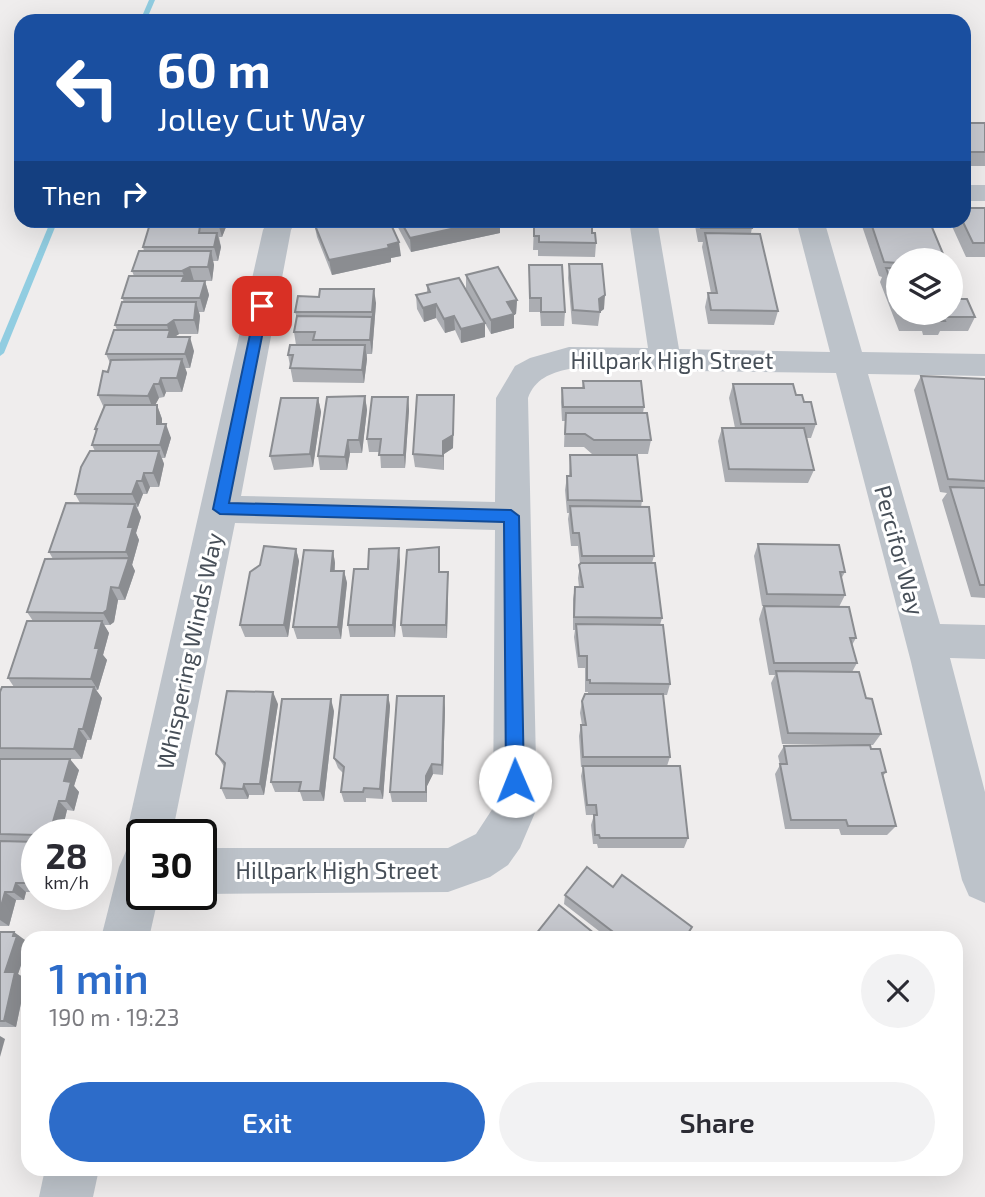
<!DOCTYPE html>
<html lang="en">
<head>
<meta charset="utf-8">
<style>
	body { margin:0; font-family:"Exo 2",sans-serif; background:#f2f2f3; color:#2b2b33; height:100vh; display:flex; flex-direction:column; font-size:26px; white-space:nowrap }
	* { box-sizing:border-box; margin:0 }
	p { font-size:23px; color:#7c7c81 }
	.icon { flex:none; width:38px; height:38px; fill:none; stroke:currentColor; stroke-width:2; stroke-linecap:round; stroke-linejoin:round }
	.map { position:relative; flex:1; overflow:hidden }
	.drawer { position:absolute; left:21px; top:931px; width:942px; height:245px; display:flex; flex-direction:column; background:#fff; border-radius:21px; box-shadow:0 7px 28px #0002 }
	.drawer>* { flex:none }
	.banner { position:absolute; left:14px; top:14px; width:957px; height:214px; border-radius:21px; box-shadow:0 7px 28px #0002; background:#1a4fa0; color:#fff; overflow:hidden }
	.buttons { position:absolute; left:886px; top:248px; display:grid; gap:14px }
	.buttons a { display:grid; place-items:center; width:77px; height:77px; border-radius:50%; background:#fff; box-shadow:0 7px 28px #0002; font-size:35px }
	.speed { position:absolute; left:21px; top:819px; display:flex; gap:14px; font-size:35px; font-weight:700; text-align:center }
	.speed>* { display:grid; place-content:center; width:91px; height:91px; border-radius:50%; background:#fff; box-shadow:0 7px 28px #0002; line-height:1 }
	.speed small { font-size:18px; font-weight:400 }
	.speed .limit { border:4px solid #111; border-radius:10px; background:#fff; color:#111 }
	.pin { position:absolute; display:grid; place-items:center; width:60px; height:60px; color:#fff; margin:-30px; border-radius:14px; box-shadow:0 4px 10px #0006 }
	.me { position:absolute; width:77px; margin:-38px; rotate:359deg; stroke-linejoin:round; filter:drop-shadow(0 0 5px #0008) }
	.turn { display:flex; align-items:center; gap:24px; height:147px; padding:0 28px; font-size:32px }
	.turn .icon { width:91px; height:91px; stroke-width:2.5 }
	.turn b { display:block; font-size:49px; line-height:60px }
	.then { display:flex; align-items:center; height:66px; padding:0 28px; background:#0003; gap:14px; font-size:26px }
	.round { display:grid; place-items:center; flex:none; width:74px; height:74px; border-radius:37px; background:#f2f2f3 }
	.overview { display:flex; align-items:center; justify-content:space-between; height:119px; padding:0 28px }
	h1 { font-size:42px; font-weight:600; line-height:52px; color:#2d6cc9 }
	.button { display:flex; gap:14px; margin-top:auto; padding:14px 28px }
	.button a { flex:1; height:80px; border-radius:42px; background:#2d6cc9; color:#fff; font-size:28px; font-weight:600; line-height:80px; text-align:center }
	.button a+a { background:#f2f2f3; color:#2b2b33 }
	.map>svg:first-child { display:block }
</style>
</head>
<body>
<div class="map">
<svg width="985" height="1197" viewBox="0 0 985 1197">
	<rect width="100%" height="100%" fill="#efeded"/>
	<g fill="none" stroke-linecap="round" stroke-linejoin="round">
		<!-- stream -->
		<g fill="#91cde1" fill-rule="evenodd">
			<polygon points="149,0 155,0 146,21 140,21"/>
			<polygon points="51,220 58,220 4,353 0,356 0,343"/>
		</g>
		<!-- minor -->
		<g fill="#bdc3ca" fill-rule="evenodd">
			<rect x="964" y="185" width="21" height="16"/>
			<path d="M 268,220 L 296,220 L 291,230 L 241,496 L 495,502 L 496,398 L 515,366 L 530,358 L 569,347 L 648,348 L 629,220 L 657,220 L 679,349 L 830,352 L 796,220 L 824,220 L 862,352 L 985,354 L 985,376 L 868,374 L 940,624 L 985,625 L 985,659 L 950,658 L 985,792 L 985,903 L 969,896 L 962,880 L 911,662 L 836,373 L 569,369 C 550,373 535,379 528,398 L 537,808 L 520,848 L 508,865 L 490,877 L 448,892 L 201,894 L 201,848 L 448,848 L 476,834 L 493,808 L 495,530 L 235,523 L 172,835 L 142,835 L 142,894 L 159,894 L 149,938 L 101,938 L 119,867 L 126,851 L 132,848 L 126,835 L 263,230 Z"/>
			<polygon points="45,1169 99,1169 93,1197 39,1197"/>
		</g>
	</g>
	<!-- wall -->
	<g fill="#abadb2">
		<rect x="964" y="123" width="21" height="43"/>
		<polygon points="985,208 985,257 966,257 950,222 950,220 964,220"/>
		<polygon points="149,220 227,220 228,222 222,237 219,237 221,247 218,261 213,261 214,265 212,281 205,281 209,295 204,312 199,312 200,316 198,334 179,334 174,337 194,351 190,368 185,368 187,373 182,392 166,392 164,397 159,398 155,405 157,405 162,419 162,424 171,438 165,458 162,458 164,464 159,487 150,487 147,494 143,494 138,507 137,507 141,517 136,533 139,540 132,565 135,571 125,600 118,600 114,622 110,625 104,625 109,633 103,655 107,660 98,690 96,690 102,698 91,740 87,740 82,759 0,759 0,692 14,687 8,678 33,621 27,612 53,559 49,552 80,503 75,494 95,451 92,445 96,433 95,429 104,408 98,395 110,363 106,354 117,330 115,325 124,302 122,298 134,276 132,271 144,251 143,247 150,227 149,223"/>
		<polygon points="394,220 500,220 500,233 411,252"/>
		<polygon points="533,220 592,220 592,233 596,243 595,257 538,256 538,250 533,250 534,227 537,227 537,223 533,223"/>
		<polygon points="694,220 751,220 752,228 751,233 778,311 774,325 708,324 705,307 708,293 711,293 702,247 703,242 698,242"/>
		<polygon points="860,220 932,220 931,224 898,261 898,313 950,313 950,277 958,293 956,297 957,299 975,317 968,331 940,331 938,335 923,335 922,331 899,331 880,282 882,277 879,276"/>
		<polygon points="342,222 401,256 391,258 391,262 332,275 317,237 314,223"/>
		<polygon points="569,264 604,309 600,312 598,326 572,324 568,278"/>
		<polygon points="529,265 565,312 564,326 541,326 540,312 529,312"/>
		<polygon points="466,275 517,300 516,314 514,314 514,328 491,334 466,289"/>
		<polygon points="427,285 485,337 461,343 455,330 445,333 436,318 424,322 417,309 416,295 427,292"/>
		<polygon points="376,303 372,354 367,354 367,359 364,383 293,382 288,355 296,345 294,332 297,318 295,312"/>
		<polygon points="921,376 985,379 985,598 971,597 942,500 947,493 940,492 914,390"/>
		<polygon points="583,381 644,407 643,413 651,440 648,454 592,454 584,447 564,447 565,421 562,421 561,402 562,388 582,388"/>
		<polygon points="733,384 796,395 804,402 816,424 811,438 806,438 814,470 808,483 725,482 718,441 722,428 735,428 729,398"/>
		<polygon points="454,395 453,448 444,454 444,470 415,467 413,454"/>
		<polygon points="365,396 367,410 362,453 350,453 347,470 320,470 318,456"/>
		<polygon points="408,397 409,410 405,468 381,468 380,452 369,452 367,439"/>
		<polygon points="318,398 321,412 313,467 274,470 270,456"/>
		<polygon points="570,455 642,501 641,507 654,556 652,563 662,618 660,625 670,684 667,695 663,695 670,757 667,766 688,838 684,848 598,848 597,844 593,844 591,825 594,815 586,815 581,776 583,767 581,767 579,736 581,725 582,725 580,713 582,701 588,694 588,692 585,692 585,668 578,668 574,637 575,630 573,630 573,599 575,587 579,587 578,578 580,565 578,546 571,546 568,519 569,513 567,513 565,490 567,476 569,476"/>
		<polygon points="758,544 845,572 841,579 845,595 839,607 856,638 852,645 857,663 852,672 866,698 881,734 873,745 870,745 871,749 886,772 883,776 896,826 887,835 841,835 839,829 785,829 775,774 780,765 778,756 784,746 869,745 782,744 771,683 775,675 769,675 759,619 763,606 762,606 754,556"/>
		<polygon points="439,547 440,572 448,585 447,638 403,637 401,625"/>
		<polygon points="296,549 299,561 288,637 245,637 240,625"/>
		<polygon points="333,551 335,563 335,571 344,571 347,583 341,639 297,639 293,627"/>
		<polygon points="400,561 395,637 350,637 348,625 368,569"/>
		<polygon points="388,695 390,706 383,799 366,798 366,802 344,802 341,792 343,773 338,768 334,758"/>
		<polygon points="278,704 264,795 249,795 248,799 226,799 221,788 225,768 216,754"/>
		<polygon points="445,708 443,775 433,774 427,786 427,802 392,802 390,792"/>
		<polygon points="334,711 324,801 303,801 300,792 275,792 271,782"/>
		<polygon points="0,759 79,770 74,786 79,792 74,811 67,810 61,835 37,835 37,892 26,892 24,900 16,900 9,926 0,926"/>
		<polygon points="613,887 686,938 608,938 564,904 565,895"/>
		<polygon points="0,932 25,940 25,942 28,944 18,974 26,979 16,1027 0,1027"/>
	</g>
	<!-- shaded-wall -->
	<g fill="#8b8d91">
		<polygon points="219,220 227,220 228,222 222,237 218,223"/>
		<polygon points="492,220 500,220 500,233 411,252 410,238"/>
		<polygon points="217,233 221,247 218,261 214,247"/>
		<polygon points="399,242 401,256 391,258 391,262 332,275 329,260"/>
		<polygon points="211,251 214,265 212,281 208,267"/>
		<polygon points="190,267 194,281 182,281 184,276 182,271"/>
		<polygon points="205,281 209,295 204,312 200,298"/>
		<polygon points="374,289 376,303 372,354 370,340"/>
		<polygon points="605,295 604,309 600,312 599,299"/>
		<polygon points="517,300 516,314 514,314 514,328 491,334 491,320 507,302"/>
		<polygon points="196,302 200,316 198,334 194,320"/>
		<polygon points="436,304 436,318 424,322 423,308"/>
		<polygon points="454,316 455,330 445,333 444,319"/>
		<polygon points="174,320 179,334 173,338 168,337 169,333 167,325"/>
		<polygon points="485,323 485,337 461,343 461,329"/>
		<polygon points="190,337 194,351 190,368 185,354"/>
		<polygon points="365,345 367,359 364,383 362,370"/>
		<polygon points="182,359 187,373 182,392 177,378"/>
		<polygon points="161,378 166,392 164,397 159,384"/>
		<polygon points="154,384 159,398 153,409 148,396"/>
		<polygon points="454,395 453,448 444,454 444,470 443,441"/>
		<polygon points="365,396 367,410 362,453 359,440"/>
		<polygon points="408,397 409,410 405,468 404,455"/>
		<polygon points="318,398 321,412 313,467 310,454"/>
		<polygon points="157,405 162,419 162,436 166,424 171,438 165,458 160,445 157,424"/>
		<polygon points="348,440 350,453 347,470 345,457"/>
		<polygon points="159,451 164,464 159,487 153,473"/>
		<polygon points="144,473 150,487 147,494 142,481"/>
		<polygon points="137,481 143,494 138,507 132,494"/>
		<polygon points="135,504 141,517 136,533 139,540 132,565 126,552 128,527"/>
		<polygon points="399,548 400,561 395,637 393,625"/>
		<polygon points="296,549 299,561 288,637 284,625"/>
		<polygon points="333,551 335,563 333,583 331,571"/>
		<polygon points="129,558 135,571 125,600 119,588"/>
		<polygon points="344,571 347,583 341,639 338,627"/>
		<polygon points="448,572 448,585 447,638 446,625"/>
		<polygon points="111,587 118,600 114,622 110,625 103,613"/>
		<polygon points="102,621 109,633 103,655 107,660 98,690 91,679 95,648"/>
		<polygon points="94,687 102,698 91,740 83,729"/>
		<polygon points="273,692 278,704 264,795 260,784"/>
		<polygon points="388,695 390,706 383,799 380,789"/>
		<polygon points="444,696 445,708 443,775 442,765"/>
		<polygon points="331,699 334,711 324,801 320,791"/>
		<polygon points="79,729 87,740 82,759 74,749"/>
		<polygon points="70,759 79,770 74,786 79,792 74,811 66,801 64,781"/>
		<polygon points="432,764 433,774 427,786 427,802 426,776"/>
		<polygon points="244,784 249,795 248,799 243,789"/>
		<polygon points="59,801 67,810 61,835 52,835 50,832"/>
		<polygon points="16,883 26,892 24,900 13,892"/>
		<polygon points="5,892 16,900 9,926 0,920 0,910"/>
		<polygon points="14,932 25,940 25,942 28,944 18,974 26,979 16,1027 4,1021 5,972"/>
		<polygon points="0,1036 5,1039 0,1057"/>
	</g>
	<!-- building -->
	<g fill="#c7c9cf" stroke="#8b8d91" stroke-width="2">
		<rect x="964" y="123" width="21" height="29"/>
		<polygon points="964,208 985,208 985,243 973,243 962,220 964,220"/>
		<polygon points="149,220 219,220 218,223 149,223"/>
		<polygon points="328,220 341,220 342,222 351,220 389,220 399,242 388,245 389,248 329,260 314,223"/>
		<polygon points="400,220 492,220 410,238"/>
		<polygon points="538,220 592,220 592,233 595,233 596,243 539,242 539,236 534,236 534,227 542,227 542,223 538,223"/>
		<polygon points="699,220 751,220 752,228 701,228"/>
		<polygon points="870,220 929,220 946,261 898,261 898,263 884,262"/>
		<polygon points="200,226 199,233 217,233 214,247 143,247 149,227"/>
		<polygon points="705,233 760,234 778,311 711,310 708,293 717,293"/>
		<polygon points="139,251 211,251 208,267 190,267 182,271 132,271"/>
		<polygon points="569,264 602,264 605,295 599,299 600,312 573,310"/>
		<polygon points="529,265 562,265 565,312 541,312 541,298 530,298"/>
		<polygon points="498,267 517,300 507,302 514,314 491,320 466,275"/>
		<polygon points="886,268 898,268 898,299"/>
		<polygon points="129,276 184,276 182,281 205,281 200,298 122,298"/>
		<polygon points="950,277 958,293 955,293 957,299 967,299 975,317 943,317 945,321 929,321 928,318 905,318 904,313 950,313"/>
		<polygon points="459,278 485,323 461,329 454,316 444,319 436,304 423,308 416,295 430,292 427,285"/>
		<polygon points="320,289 374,289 372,312 295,312 298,296 319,297"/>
		<polygon points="122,302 196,302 194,320 174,320 167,325 115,325"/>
		<polygon points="297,316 372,317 370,340 313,340 315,332 294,332"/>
		<polygon points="114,330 170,330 168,337 190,337 185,354 106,354"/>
		<polygon points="290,345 365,345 362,370 290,368 293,355 288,355"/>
		<polygon points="182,359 177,378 161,378 159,384 154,384 148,396 98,395 103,371 108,372 111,360"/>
		<polygon points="921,376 985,379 985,481 948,479"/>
		<polygon points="583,381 641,381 644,407 563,407 562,388 584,388"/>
		<polygon points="733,384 793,384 796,395 802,395 804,402 811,402 816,424 741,424"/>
		<polygon points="417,395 454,395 453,435 443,441 443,456 413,454"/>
		<polygon points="365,396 359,440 348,440 345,457 318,456 327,397"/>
		<polygon points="372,397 408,397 404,455 379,455 381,439 367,439"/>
		<polygon points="281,398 318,398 310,454 270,456"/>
		<polygon points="105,405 157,405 157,424 166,424 160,445 92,445 97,429 95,429"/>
		<polygon points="566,413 647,413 651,440 594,440 585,434 565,434"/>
		<polygon points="722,428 804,428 814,470 729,469"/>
		<polygon points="90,451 159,451 153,473 144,473 142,481 137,481 132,494 75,494 81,467"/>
		<polygon points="570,455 637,455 642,501 568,500 567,476 571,476"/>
		<polygon points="950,487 985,488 985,585 980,585"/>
		<polygon points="66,503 135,504 128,527 133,527 126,552 49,552"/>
		<polygon points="570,506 649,507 654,556 582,556 579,533 573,533"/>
		<polygon points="758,544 839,545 845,572 840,572 845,595 767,594"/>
		<polygon points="264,546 296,549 284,625 240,625 250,572 260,565"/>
		<polygon points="439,547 439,572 448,572 446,625 401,625 407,550"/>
		<polygon points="399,548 393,625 348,625 354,569 368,569 369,549"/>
		<polygon points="304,550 333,551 331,571 344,571 338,627 293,627"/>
		<polygon points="129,558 119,588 111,587 107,610 103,613 27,612 45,559"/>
		<polygon points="581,563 655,563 662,618 574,617 575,587 583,587 579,565"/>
		<polygon points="764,606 849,607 856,638 850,638 857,663 774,663"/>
		<polygon points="27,621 102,621 95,648 99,648 91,679 8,678"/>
		<polygon points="576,624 663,625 670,684 590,683 590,680 587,680 587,656 579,656"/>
		<polygon points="776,671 859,672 866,698 872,699 881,734 788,733"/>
		<polygon points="2,687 94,687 83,729 79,729 74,749 0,748 0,692"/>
		<polygon points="227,691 273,692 260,784 244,784 243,789 221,788 225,763 216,754"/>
		<polygon points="585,694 663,694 670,757 583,757 581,725 586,725 582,701"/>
		<polygon points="341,695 388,695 380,789 364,788 363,792 341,792 344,767 334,758"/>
		<polygon points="397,696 444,696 442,765 432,764 426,776 426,792 390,792"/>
		<polygon points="282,699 331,699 320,791 299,791 301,782 271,782"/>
		<polygon points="870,745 871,749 880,749 886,772 882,773 896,826 848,826 846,820 791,820 780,764 787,764 784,746"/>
		<polygon points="0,759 70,759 64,781 71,782 66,801 59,801 50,832 38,832 37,835 0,834"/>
		<polygon points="583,766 680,766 688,838 600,838 599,835 595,835 594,815 597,815 596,805 587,805"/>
		<polygon points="0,841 37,842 37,883 16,883 13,892 5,892 0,910"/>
		<polygon points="587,867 613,887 622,875 692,927 685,938 621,938 565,895"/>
		<polygon points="559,905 600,938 540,938 536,934"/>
		<polygon points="0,932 14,932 13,936 17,936 5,972 15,972 4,1021 0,1021"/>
		<polygon points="815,933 919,934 921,938 816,938"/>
		<polygon points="372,935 371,938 329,938 329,936"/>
		<polygon points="444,936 520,937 520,938 444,938"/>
	</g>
	<!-- route -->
	<polygon fill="#1a73e8" stroke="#114b97" stroke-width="2" points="262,302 268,306 229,503 511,510 519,516 524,781 521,787 515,790 509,787 506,781 504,522 220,514 213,509 256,306"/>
	<g text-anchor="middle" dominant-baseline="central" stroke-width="6" stroke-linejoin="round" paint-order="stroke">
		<!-- street labels -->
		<g font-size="23" fill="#474f58" stroke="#fff">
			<text x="672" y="360">Hillpark High Street</text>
			<text transform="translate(900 550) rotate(75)">Percifor Way</text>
			<text transform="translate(189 651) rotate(-78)">Whispering Winds Way</text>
			<text x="337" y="870">Hillpark High Street</text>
		</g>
	</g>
</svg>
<div class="buttons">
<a><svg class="icon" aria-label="layers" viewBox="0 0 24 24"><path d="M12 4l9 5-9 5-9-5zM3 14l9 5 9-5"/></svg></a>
</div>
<div class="speed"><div>28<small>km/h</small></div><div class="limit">30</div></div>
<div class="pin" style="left:262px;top:306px;background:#d93025"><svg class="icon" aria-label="arrive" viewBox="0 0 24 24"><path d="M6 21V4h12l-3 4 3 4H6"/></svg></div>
<svg class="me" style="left:515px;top:781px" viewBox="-20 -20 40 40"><circle r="19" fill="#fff"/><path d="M0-13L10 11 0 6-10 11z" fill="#1a73e8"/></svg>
<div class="banner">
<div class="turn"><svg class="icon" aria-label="left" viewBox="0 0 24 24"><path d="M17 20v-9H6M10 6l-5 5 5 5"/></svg><div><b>60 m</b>Jolley Cut Way</div></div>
<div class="then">Then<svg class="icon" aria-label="right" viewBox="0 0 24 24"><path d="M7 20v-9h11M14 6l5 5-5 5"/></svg></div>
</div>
<section class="drawer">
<div class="overview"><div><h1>1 min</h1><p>190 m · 19:23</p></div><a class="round"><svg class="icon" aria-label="close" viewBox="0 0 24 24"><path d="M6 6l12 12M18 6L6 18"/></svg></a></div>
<div class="button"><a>Exit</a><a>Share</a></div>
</section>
</div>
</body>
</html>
